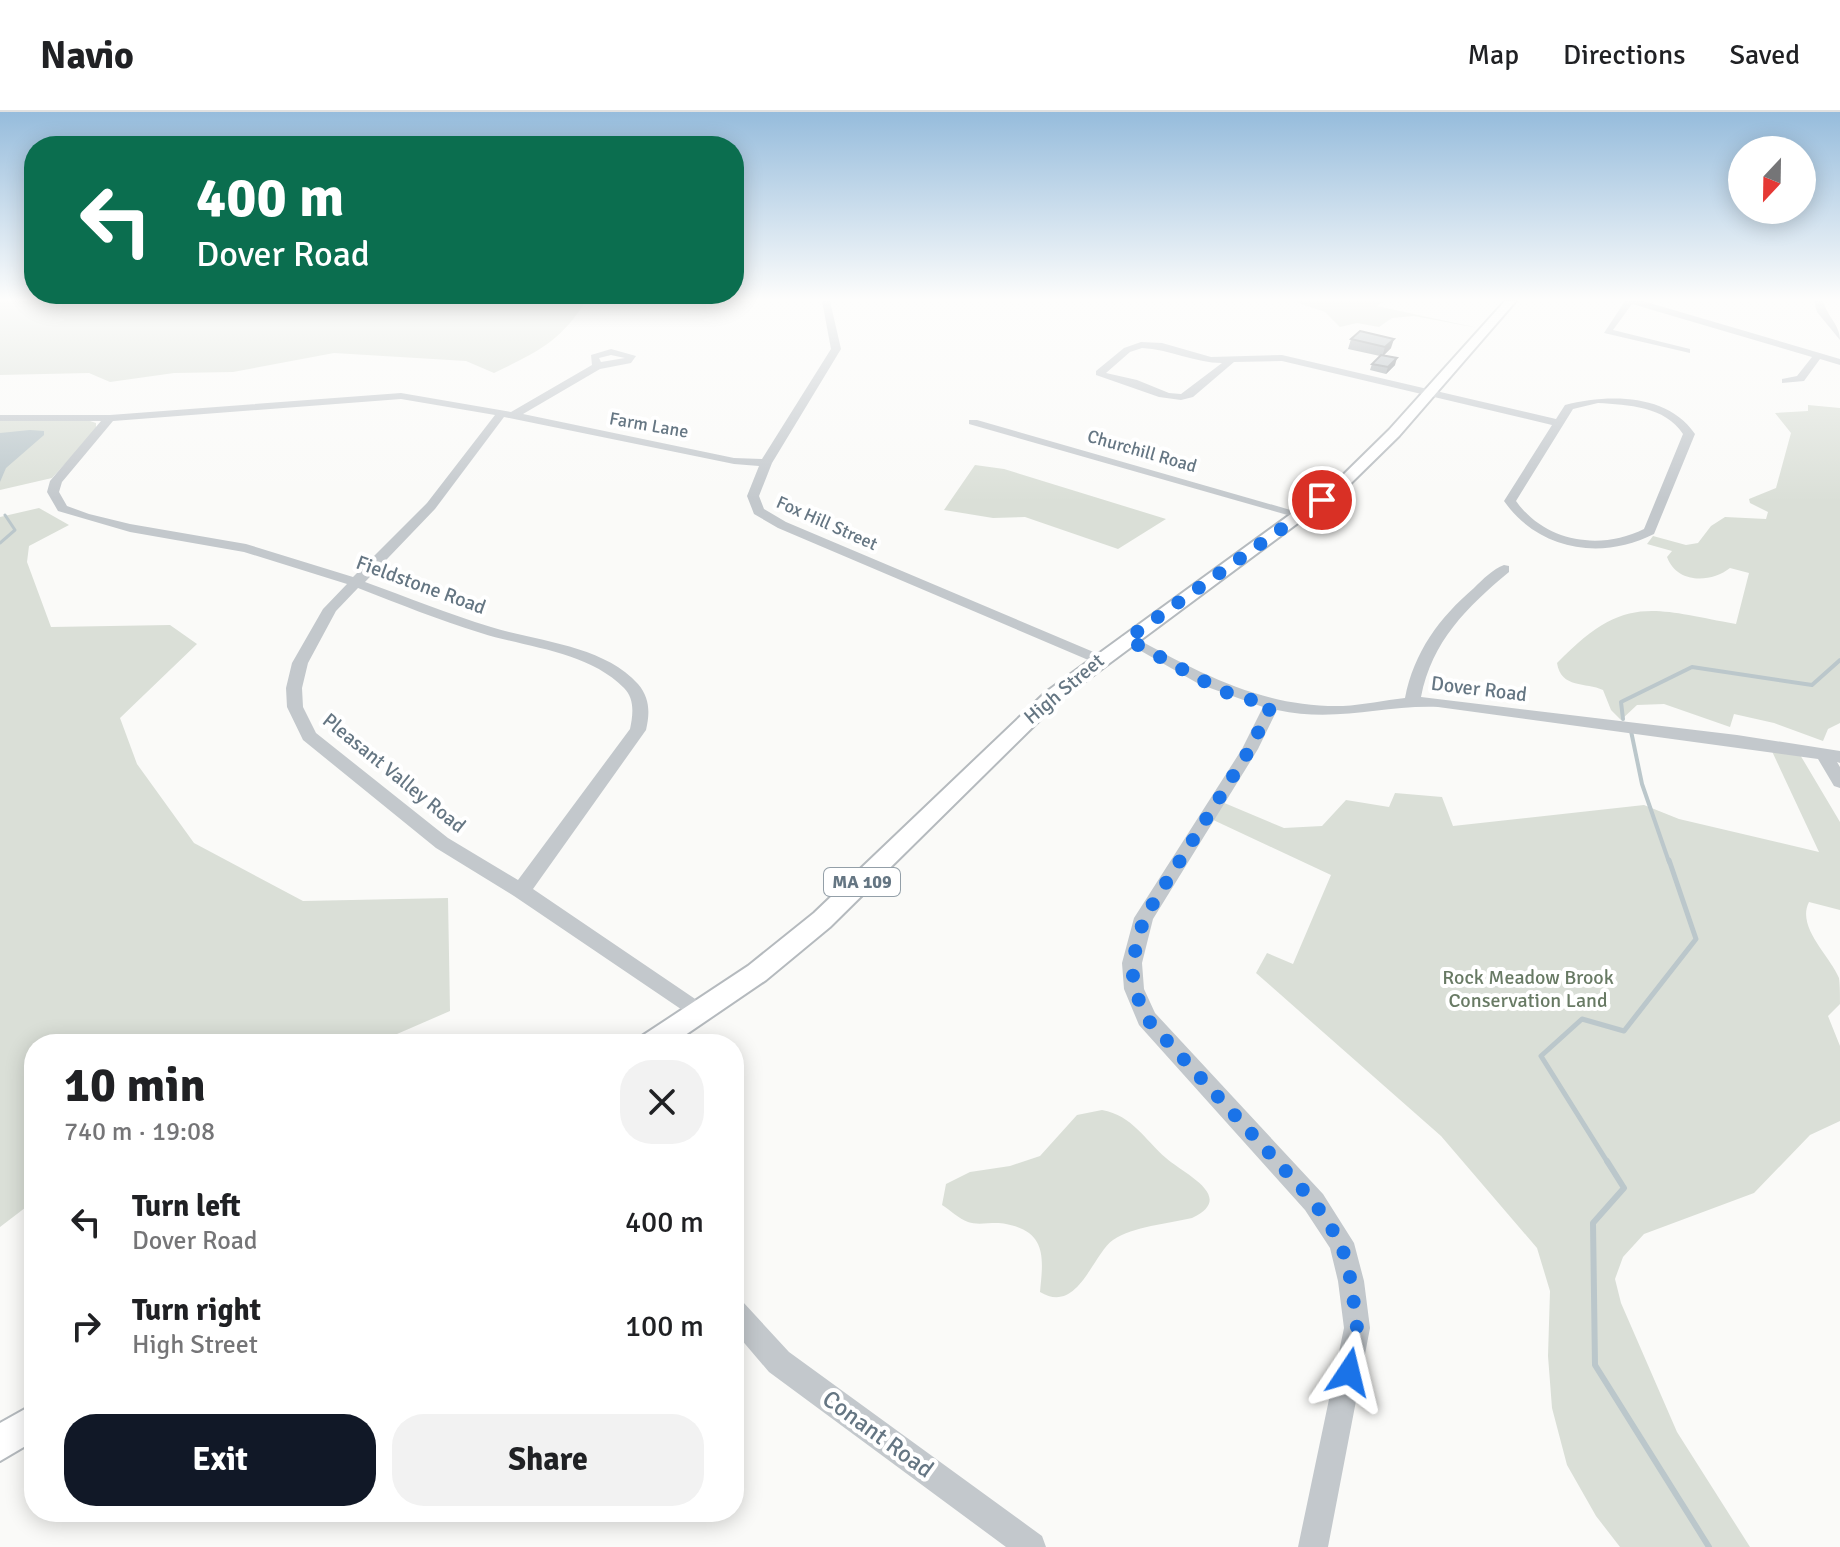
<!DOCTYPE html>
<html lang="en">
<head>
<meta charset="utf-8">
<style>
	body { margin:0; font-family:Signika,sans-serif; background:#f2f2f2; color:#202124; height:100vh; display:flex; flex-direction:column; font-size:30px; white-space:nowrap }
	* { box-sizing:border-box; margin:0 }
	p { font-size:26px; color:#757577 }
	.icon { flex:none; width:44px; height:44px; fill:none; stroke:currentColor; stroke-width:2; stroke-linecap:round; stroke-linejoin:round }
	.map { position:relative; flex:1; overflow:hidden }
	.side { position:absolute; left:24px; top:922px; width:720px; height:488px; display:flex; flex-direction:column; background:#fff; border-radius:32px; box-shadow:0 4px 20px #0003 }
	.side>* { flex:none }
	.banner { position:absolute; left:24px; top:24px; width:720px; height:168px; border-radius:32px; box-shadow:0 4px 20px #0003; background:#0b6e4f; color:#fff; overflow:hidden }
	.needle { width:52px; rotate:202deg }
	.tools { position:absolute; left:1728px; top:24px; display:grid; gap:16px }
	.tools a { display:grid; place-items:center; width:88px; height:88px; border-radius:50%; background:#fff; box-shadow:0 4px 20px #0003; font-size:40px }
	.pin { position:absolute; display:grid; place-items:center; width:68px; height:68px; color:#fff; margin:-34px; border:4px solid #fff; border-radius:50%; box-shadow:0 2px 8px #0007 }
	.me { position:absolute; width:88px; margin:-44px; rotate:10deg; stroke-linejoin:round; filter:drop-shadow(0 0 6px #0008) }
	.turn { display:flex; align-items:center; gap:28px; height:168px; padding:0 40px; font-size:36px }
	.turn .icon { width:104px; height:104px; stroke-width:2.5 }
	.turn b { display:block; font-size:56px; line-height:68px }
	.round { display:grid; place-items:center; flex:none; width:84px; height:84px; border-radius:32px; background:#f2f2f2 }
	.overview { display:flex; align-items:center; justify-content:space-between; height:136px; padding:0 40px }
	h1 { font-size:48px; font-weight:700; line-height:60px }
	.button { display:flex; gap:16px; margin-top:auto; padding:16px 40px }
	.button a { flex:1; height:92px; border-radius:32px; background:#111827; color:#fff; font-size:32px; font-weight:700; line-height:92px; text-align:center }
	.button a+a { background:#f2f2f2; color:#202124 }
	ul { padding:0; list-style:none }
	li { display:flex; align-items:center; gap:24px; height:104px; padding:0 40px }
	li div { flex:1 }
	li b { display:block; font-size:30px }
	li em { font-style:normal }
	header { display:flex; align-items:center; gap:48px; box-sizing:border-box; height:112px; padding:0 40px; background:#fff; border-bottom:2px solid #e0e0e0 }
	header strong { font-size:38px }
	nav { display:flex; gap:44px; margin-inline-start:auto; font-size:28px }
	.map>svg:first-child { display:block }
</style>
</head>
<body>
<header>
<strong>Navio</strong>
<nav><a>Map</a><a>Directions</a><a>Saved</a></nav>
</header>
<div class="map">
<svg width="1840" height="1435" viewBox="0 0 1840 1435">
	<rect width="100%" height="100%" fill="#fafaf8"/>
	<!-- green -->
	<g fill="#dadfd7">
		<path d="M 0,189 L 586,189 C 560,230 537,240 494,261 L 466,249 L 334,241 L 233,260 L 174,261 L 110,270 L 89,261 L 0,263 Z"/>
		<polygon points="1293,189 1382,189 1377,194 1478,216 1414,204 1392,206 1379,215 1357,211 1340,215 1325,200"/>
		<path d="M 1808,293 L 1840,296 L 1840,611 L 1828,617 L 1823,629 L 1774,611 L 1734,602 L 1730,615 L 1664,592 L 1637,593 L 1621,608 L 1611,598 L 1603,578 C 1586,570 1561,577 1557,551 C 1624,482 1650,496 1736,512 L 1749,461 L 1730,456 C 1711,471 1677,472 1667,445 L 1672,439 L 1647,432 L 1653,424 L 1686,433 L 1698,431 L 1711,414 L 1725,405 L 1766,407 L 1768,400 L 1750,391 L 1749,387 L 1776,376 L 1791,321 L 1775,301 L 1808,299 Z"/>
		<polygon points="0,309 90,309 96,311 96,318 52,366 0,378"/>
		<polygon points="975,353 1004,357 1166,407 1118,437 1025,405 993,406 944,398"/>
		<polygon points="39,396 69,413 29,434 27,450 51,515 170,513 197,532 120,606 137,652 194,731 303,789 448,786 450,899 374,932 34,932 34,1089 0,1115 0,405"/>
		<path d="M 1770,635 L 1799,641 L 1840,710 L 1840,798 L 1809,790 C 1796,815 1830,844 1839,866 C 1840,873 1840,884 1840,892 L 1828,904 L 1840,934 L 1840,1009 L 1810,1023 L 1754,1081 L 1644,1122 L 1623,1145 L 1615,1167 L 1621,1191 L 1677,1320 L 1750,1435 L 1620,1435 L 1596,1404 L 1567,1353 L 1552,1296 L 1548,1244 L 1550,1179 L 1537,1136 L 1441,1024 L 1256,861 L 1267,841 L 1293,852 L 1331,763 L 1209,706 L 1222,690 L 1284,716 L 1322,714 L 1346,688 L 1389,695 L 1395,681 L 1442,685 L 1453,714 L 1644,693 L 1679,707 L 1819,740 Z"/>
		<path d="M 1102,998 C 1133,1004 1144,1027 1166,1046 C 1184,1062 1237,1085 1192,1106 C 1167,1112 1134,1114 1113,1128 C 1092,1143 1078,1203 1040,1180 C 1043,1148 1048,1120 1006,1112 C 994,1109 979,1114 968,1110 C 959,1107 950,1098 942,1093 L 946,1072 L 970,1060 L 1010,1054 L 1040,1044 L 1077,1003 Z"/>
	</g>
	<!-- water -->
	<polygon fill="#bbc7cb" points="30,318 44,319 44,323 6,356 0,370 0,321"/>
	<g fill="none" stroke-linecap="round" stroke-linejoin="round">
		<!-- stream-far3 -->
		<polyline stroke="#bbc7cb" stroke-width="3" points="0,431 15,418 5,403"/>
		<!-- stream-far2 -->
		<g stroke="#bbc7cb" stroke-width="4">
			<polyline points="1623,607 1621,590 1692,555 1812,573 1840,548"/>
			<polyline points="1631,619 1642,672 1669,750"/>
		</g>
		<!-- stream-far1 -->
		<polyline stroke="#bbc7cb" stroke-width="5" points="1608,1051 1541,944 1582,907 1624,919 1696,827 1669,748"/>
		<!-- stream -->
		<polyline stroke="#bbc7cb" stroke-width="6" points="1607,1049 1624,1076 1593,1111 1595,1253 1709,1435"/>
		<defs>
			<g id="major">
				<polygon points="1505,189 1516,189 1399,324 1349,373 1060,588 830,815 766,868 672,932 638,932 642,924 748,854 814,801 1046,580 1339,367 1389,318"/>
				<polygon points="34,1292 34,1329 0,1349 0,1311"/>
			</g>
		</defs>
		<!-- major casing -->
		<use href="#major" stroke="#b5babe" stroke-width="4"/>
		<!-- minor -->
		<g fill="#c3c8cc" fill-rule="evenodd">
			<path d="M 822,189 L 830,189 L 841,237 L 772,351 L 759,384 L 764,397 L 786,410 L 1103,544 L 1103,550 L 1093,550 L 778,416 L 754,402 L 747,384 L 759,354 L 734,352 L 504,305 L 435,397 L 365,470 C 407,485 448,502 491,515 C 539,530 603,533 638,572 C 650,586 650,601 646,618 L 533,777 L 707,895 L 711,901 L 707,907 L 700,910 L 514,784 L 436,736 L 303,628 L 287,595 L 286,576 L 292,551 L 323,497 L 347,472 L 244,440 L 130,420 L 58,399 L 47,380 L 50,369 L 101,309 L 0,309 L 0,303 L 110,303 L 401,281 L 511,300 L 592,253 L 591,243 L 611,237 L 636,244 L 631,251 L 600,257 L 523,302 L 734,346 L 762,347 L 831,237 ZM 611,243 L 625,246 L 601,250 L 599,246 ZM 401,287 L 495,303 L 427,391 L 353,465 L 246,432 L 130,412 L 89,402 L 67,394 L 59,380 L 62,370 L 113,309 ZM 358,476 C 399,492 439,508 481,521 C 528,536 587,539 624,576 C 635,587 633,603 630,617 L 518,768 L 448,726 L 316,621 L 303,595 L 302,576 L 308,551 L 336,499 Z"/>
			<polygon points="1625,189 1643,189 1840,247 1840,253 1820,247 1804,269 1782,271 1782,267 1797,264 1812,245 1632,192 1613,218 1690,237 1690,241 1604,221"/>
			<path d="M 1814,189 L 1823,189 C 1827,204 1840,213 1840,228 L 1817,200 Z"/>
			<path d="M 1141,230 L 1162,231 L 1211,245 L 1282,243 L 1556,307 L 1565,293 C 1608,282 1667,281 1695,322 L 1654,422 C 1601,449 1538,438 1504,389 L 1552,313 L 1282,249 L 1234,250 L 1193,285 L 1181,288 L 1159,285 L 1096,263 L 1096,259 L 1124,236 ZM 1142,236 C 1169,237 1195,251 1222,251 L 1181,282 L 1169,281 L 1137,268 L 1106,261 L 1130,240 ZM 1598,291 C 1628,293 1665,294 1683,322 L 1644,417 C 1600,439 1545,430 1516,389 L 1573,297 Z"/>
			<polygon points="969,308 977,308 1308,403 1298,406 969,312"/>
			<path d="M 1504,453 L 1509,454 L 1509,460 C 1467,495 1432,529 1421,585 L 1737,623 L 1840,639 L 1840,651 L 1837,650 L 1840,655 L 1840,676 L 1834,674 L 1818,647 L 1438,595 C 1381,593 1337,611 1277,598 L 1258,637 L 1153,807 L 1142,851 L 1144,877 L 1155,901 L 1323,1082 L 1354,1131 L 1364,1169 L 1370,1216 L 1328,1435 L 1298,1435 L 1344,1216 L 1338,1169 L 1330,1136 L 1305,1098 L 1139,913 L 1124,877 L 1122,851 L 1134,806 L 1242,637 L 1263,595 L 1199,572 L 1120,527 L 1122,524 L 1132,524 C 1199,561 1264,596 1343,594 C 1364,593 1384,588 1405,586 C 1414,540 1439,506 1474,476 C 1483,467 1493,457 1504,453 Z"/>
			<polygon points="734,1186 743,1190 789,1240 1042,1424 1046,1435 1006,1435 769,1260 734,1219"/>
		</g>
		<!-- major -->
		<use href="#major" fill="#fff" fill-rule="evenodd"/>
	</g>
	<!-- wall -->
	<polygon fill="#929a9f" points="1351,227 1391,236 1384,243 1395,253 1386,262 1370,258 1372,252 1380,244 1348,237"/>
	<!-- shaded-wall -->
	<g fill="#777d82">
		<polygon points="1394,227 1391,236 1382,245 1385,235"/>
		<polygon points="1397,246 1395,253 1386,262 1388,255"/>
	</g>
	<!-- building -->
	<g fill="#aab3b9" stroke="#777d82" stroke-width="2">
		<polygon points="1360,219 1394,227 1385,235 1351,227"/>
		<polygon points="1381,243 1397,246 1388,255 1372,252"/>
	</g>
	<!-- sky -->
	<linearGradient id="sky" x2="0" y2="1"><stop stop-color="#96bcdc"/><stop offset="0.48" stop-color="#fdfdfc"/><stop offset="1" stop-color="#fdfdfc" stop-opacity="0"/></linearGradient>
	<rect width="1840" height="390" fill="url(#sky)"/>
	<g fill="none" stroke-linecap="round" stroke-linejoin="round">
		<!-- route -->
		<polyline stroke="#1a73e8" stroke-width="14" stroke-dasharray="0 25.2" points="1322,388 1127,527 1222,579 1271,594 1250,637 1144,806 1132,851 1134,877 1147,907 1314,1090 1341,1131 1351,1169 1357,1216 1349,1260"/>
	</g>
	<g text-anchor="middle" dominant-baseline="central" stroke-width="8" stroke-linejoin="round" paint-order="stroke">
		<!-- far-street labels -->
		<g font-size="18" fill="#657683" stroke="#fff">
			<text transform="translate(649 313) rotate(10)">Farm Lane</text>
			<text transform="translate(1142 339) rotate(16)">Churchill Road</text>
			<text transform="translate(827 411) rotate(24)">Fox Hill Street</text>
		</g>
		<!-- shield labels -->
		<rect fill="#fff" stroke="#939fa8" stroke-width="2" x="824" y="756" width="76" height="28" rx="6"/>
		<g font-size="18" font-weight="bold" fill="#657683">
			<text x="862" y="770">MA 109</text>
		</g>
		<!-- street labels -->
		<g font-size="20" fill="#657683" stroke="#fff">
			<text transform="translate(421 473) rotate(20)">Fieldstone Road</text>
			<text transform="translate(1064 577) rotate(-40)">High Street</text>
			<text transform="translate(1479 577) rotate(7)">Dover Road</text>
			<text transform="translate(394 661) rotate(39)">Pleasant Valley Road</text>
		</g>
		<!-- park labels -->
		<g font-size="20" fill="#687a64" stroke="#fff">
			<text x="1528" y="865">Rock Meadow Brook<tspan x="1528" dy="23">Conservation Land</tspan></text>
		</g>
		<!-- near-street labels -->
		<g font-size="24" fill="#657683" stroke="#fff">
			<text transform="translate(878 1322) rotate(36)">Conant Road</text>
		</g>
	</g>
</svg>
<div class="tools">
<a><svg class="needle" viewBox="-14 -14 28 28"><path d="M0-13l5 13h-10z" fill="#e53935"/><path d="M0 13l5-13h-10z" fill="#757577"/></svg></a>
</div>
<div class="pin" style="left:1322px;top:388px;background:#d93025"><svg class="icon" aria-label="arrive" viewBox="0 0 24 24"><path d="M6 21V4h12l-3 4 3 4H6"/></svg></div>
<svg class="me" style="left:1349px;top:1260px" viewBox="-20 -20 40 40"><path d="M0-17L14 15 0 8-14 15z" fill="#1a73e8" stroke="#fff" stroke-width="4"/></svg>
<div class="banner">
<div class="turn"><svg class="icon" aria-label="left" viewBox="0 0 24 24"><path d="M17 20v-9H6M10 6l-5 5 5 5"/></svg><div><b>400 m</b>Dover Road</div></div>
</div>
<section class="side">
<div class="overview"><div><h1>10 min</h1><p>740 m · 19:08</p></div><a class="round"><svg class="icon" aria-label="close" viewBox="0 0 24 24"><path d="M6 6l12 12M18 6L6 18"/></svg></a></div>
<ul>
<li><svg class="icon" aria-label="left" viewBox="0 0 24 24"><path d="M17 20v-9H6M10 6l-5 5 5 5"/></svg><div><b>Turn left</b><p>Dover Road</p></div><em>400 m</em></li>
<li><svg class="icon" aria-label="right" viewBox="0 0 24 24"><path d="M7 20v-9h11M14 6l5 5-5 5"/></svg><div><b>Turn right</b><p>High Street</p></div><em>100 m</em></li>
</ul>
<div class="button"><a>Exit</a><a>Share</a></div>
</section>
</div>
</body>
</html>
